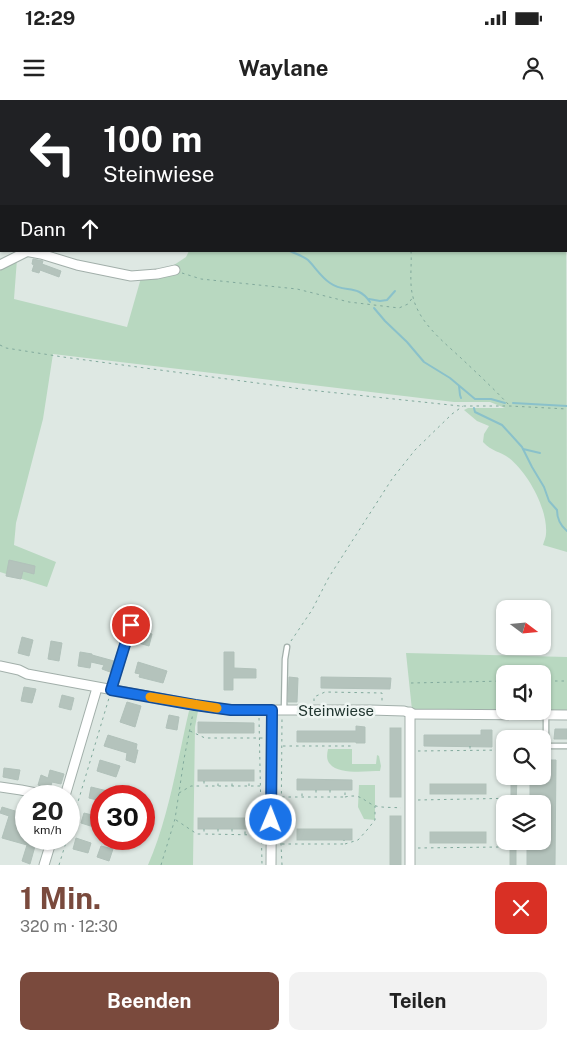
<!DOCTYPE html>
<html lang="de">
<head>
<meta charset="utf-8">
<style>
	body { margin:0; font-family:"Public Sans",sans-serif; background:#f2f2f2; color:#222; height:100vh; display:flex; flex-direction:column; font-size:19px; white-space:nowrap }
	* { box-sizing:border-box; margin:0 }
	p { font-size:16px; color:#767676 }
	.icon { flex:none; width:28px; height:28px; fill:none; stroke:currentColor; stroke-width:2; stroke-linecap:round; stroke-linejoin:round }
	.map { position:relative; height:765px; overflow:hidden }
	.sheet { display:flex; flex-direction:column; background:#fff; flex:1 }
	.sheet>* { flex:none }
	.guide { position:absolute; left:0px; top:0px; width:568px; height:152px; box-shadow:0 1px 4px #0004; background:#202124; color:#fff; overflow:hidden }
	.needle { width:32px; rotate:106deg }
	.buttons { position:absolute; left:496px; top:500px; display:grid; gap:10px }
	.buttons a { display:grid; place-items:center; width:55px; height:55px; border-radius:10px; background:#fff; box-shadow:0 1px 4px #0004; font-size:25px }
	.speed { position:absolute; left:15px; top:685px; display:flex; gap:10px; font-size:25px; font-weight:700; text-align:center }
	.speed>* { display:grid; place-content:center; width:65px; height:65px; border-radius:50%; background:#fff; box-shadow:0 1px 4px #0004; line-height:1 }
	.speed small { font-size:12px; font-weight:400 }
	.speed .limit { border:8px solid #d22; background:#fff; color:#111 }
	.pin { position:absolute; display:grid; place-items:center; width:42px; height:42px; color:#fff; margin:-21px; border:2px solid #fff; border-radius:50%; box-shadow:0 1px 5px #0007 }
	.me { position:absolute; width:55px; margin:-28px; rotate:1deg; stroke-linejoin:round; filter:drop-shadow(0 0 4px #0008) }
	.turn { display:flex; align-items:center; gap:18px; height:105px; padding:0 20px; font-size:22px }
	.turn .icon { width:65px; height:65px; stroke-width:2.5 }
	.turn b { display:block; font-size:35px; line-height:42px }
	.then { display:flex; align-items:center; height:48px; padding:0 20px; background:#0003; gap:10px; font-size:19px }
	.round { display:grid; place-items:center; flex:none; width:52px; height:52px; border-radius:10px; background:#f2f2f2 }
	.headline { display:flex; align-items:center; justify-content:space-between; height:85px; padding:0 20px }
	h1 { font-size:30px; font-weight:700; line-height:38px; color:#7a4a3d }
	.action { display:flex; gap:10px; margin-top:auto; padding:10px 20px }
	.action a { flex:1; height:58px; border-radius:10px; background:#7a4a3d; color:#fff; font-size:20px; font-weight:700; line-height:58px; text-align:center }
	.action a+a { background:#f2f2f2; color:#222 }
	.status { display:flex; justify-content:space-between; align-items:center; height:35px; padding:0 25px; background:#fff; direction:ltr }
	.status svg { height:14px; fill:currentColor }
	header { display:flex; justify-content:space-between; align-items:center; height:65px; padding:0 20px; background:#fff; font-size:22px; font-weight:700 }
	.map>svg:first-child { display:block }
</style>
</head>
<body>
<div class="status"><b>12:29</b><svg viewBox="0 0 49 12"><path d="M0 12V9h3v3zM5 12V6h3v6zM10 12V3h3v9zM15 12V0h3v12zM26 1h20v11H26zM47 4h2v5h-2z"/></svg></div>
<header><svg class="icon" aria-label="menu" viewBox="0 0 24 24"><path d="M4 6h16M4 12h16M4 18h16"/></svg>Waylane<svg class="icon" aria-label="person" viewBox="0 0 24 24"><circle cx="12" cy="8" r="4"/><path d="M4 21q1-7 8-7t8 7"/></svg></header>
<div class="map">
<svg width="567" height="765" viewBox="0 0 567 765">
	<rect width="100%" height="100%" fill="#dee8e3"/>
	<!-- green -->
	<g fill="#b8d8c0">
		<polygon points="187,0 424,0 424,1 188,1"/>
		<path d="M 566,71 L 567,452 L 543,445 C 544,441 546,437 546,434 C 548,409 528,373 509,358 C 500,351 492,352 483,342 L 484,334 L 489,326 L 477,321 L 464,310 L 468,308 L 505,308 L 490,302 L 454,302 L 53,254 L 43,319 L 16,423 L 14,445 L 56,462 L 47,487 L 0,472 L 0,167 L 17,159 L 14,199 L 127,227 L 141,178 L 172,173 L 174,165 L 186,157 L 189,151 L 566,151 Z"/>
		<polygon points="406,553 567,557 567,612 542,611 542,574 505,574 505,611 412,610"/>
		<path d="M 189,611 L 198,611 L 195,627 L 193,765 L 148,765 C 169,717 177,662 189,611 Z"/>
		<path d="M 328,649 L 352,649 L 352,664 L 376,664 L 377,655 L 379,656 L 381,666 L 380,671 C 367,671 339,675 330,664 C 326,660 327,654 328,649 Z"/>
		<polygon points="359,685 375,685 375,720 364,719 358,707"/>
	</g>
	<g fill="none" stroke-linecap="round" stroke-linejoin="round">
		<!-- stream -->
		<g stroke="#8ac1ca" stroke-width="2">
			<path d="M 290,151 C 296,154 303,156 308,160 C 315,167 321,177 330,183 C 345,194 357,183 370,202"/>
			<polyline points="369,199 380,201 387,200 395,191"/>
			<polyline points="374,208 385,221 407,242 424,262 450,278 475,299 491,299 505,303"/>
			<polyline points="459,286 460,295 461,298"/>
			<polyline points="513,303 567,306"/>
			<path d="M 474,308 L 475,312 L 502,325 L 522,347 L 532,367 L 544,387 L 549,401 L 557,410 C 557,418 561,426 567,431"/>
			<polyline points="523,349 540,353"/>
		</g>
	</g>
	<!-- building -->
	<g fill="#b4c3bc" stroke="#b1c1ba">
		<polygon points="33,159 43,161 42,164 61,171 59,177 40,170 39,173 32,171 34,165 32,164"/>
		<polygon points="9,460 35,466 34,474 23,471 21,479 6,476"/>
		<polygon points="139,521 149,525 146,532 152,534 149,546 135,542 140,527 138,526"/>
		<polygon points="22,537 33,540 29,556 18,553"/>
		<polygon points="51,541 62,543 59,561 48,559"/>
		<polygon points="80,552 92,554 92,555 114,561 110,572 102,569 104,565 91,562 90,568 78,566"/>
		<polygon points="224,552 234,552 234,568 256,569 256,578 233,578 233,590 224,590"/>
		<polygon points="138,562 167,571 163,583 139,577 140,574 135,573"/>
		<polygon points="289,577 298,578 297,602 288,602"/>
		<polygon points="321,577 391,578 390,589 321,588"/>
		<polygon points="24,587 36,589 32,603 21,601"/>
		<polygon points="62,595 74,598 71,610 59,607"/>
		<polygon points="127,602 141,606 135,627 120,622"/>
		<polygon points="169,615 179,617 177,630 166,628"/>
		<polygon points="198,622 254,623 254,633 198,633"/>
		<polygon points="356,626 365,627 365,643 356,643 356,642 297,642 297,631 356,631"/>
		<rect x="390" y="628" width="11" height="69"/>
		<polygon points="555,629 567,629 567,639 554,639"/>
		<polygon points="481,630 492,630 492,647 424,646 424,635 481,635"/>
		<polygon points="108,635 137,644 136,650 138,650 135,663 126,660 127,653 104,646"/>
		<polygon points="100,660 120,666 116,677 97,671"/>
		<polygon points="550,660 556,660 555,765 527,765 527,741 549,741 549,698 530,698 530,676 538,676 538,681 550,682"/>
		<polygon points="4,668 20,670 18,680 3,677"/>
		<polygon points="50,670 64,674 61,684 52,682 50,689 38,685 41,675 48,678"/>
		<rect x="198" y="670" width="56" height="11"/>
		<polygon points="511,676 517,676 516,704 511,704"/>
		<polygon points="297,679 352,680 352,690 297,690"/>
		<rect x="430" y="684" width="56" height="10"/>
		<polygon points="91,687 120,694 120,696 101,696 101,701 89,698"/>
		<polygon points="2,707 25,714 22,725 26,726 26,739 37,739 30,764 22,761 27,745 2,738 9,716 0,713"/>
		<polygon points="84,713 100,717 97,728 81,723"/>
		<rect x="390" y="716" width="11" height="49"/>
		<rect x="198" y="718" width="56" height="11"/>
		<rect x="297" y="729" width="55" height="11"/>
		<rect x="430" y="732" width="56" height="11"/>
		<polygon points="76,738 91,743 88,753 73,749"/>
		<rect x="510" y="741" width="6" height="24"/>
		<polygon points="101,746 113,749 109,761 97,757"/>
	</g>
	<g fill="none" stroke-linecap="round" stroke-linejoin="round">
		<defs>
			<g id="service">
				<polyline points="284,610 285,559 287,547"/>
				<polyline points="546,614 546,646 567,646"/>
			</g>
			<g id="minor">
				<polyline points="0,139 1,140"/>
				<polyline points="25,151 41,154 77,165 131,176 157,174 175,170"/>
				<polyline points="0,165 26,152"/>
				<polyline points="0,566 19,570 27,574 195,605 231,610 370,610 404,611 414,614 567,615"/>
				<polyline points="111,590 131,525"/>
				<polyline points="0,687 21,690 51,696"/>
				<polyline points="65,696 97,588"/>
				<polyline points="44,765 52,739"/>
				<polyline points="271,765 272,610"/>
				<polyline points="410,765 410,612"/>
			</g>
		</defs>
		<!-- service casing -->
		<use href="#service" stroke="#a2afaa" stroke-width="7"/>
		<!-- minor casing -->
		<use href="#minor" stroke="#a2afaa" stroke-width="11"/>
		<!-- path -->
		<g stroke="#81a99c" stroke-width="1" stroke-dasharray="2.5 4" stroke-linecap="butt">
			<polyline points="179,0 180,1"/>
			<polyline points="422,1 422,0"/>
			<path d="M 411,151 C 412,166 409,183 413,197 C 419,223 444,242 462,259 C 478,274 494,289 509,305"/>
			<polyline points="182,173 201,179 297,189 349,202 399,208 408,204 413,197"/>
			<polyline points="0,245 6,248 63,257 309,290 460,306 510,306 567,309"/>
			<polyline points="291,541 312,510 329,477 392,379 415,350 452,314 463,306"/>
			<polyline points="542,581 567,581"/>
			<polyline points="411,583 505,581"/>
			<polyline points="314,601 314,597 325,592 382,593 382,603"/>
			<polyline points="259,618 262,765"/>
			<polyline points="190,631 205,638 264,638"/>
			<polyline points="283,646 354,646"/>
			<polyline points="470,646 470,650"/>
			<polyline points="418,651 505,650"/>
			<polyline points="204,681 204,686 263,686"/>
			<polyline points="218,686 218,681"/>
			<polyline points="232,686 232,681"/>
			<polyline points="249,686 249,681"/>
			<polyline points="316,690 316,696"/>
			<polyline points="330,690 330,696"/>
			<polyline points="179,693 191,686 203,686"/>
			<polyline points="302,696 302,690"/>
			<polyline points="282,697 345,697 345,690"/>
			<path d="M 345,697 C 363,693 363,702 376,706 C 384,708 393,707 401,708"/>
			<polyline points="418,700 522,698"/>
			<polyline points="176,720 197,734 203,734"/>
			<polyline points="204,729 204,734 260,735"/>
			<polyline points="218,729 218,733"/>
			<polyline points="232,729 232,734"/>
			<polyline points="69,732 109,598"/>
			<polyline points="245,734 245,729"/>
			<polyline points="282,744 344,744 344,740"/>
			<polyline points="345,744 358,740 367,730 375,720 375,706"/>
			<polyline points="418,748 500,747 508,749 521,749"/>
			<polyline points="59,765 67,739"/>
			<polyline points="161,765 175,719 184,659 193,613"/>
			<polyline points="282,765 281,744 282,618"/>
		</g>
		<!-- service -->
		<use href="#service" stroke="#fff" stroke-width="4.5"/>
		<!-- minor -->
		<use href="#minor" stroke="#fff" stroke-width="9"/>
	</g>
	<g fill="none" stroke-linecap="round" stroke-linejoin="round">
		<defs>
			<polyline id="route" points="131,525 111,590 195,605 231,610 272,610 271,720"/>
		</defs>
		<!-- route casing -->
		<use href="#route" stroke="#114b97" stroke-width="12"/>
		<!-- route -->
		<use href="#route" stroke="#1a73e8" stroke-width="9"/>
		<!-- slow -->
		<polyline stroke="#f59e0b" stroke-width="9" points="150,597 217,608"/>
	</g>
	<g text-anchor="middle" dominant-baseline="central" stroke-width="5" stroke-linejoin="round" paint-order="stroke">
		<!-- street labels -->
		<g font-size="15" fill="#213630" stroke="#eef5f2">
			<text x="336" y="610">Steinwiese</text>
		</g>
	</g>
</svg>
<div class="buttons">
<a><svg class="needle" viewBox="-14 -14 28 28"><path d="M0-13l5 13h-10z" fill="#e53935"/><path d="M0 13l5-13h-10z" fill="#767676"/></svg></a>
<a><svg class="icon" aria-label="sound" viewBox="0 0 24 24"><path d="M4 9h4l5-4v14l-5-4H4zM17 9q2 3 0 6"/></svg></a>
<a><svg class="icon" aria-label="search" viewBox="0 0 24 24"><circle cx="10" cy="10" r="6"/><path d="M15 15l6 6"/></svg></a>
<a><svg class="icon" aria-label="layers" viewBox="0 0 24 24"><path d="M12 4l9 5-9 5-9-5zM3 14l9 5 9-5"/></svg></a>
</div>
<div class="speed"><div>20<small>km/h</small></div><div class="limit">30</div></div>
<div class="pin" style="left:131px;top:525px;background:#d93025"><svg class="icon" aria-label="arrive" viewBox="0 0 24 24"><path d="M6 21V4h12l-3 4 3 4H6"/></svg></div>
<svg class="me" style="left:271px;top:720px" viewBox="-20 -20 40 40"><circle r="17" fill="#1a73e8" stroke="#fff" stroke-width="3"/><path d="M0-11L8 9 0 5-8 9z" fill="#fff"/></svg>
<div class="guide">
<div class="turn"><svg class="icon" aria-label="left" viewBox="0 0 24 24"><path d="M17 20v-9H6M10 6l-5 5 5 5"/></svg><div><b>100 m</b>Steinwiese</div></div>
<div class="then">Dann<svg class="icon" aria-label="ahead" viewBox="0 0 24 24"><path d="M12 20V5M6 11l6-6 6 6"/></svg></div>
</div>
</div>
<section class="sheet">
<div class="headline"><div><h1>1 Min.</h1><p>320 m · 12:30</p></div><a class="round" style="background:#d93025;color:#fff"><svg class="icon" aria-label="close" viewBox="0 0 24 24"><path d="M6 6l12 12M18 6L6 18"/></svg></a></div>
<div class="action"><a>Beenden</a><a>Teilen</a></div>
</section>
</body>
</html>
